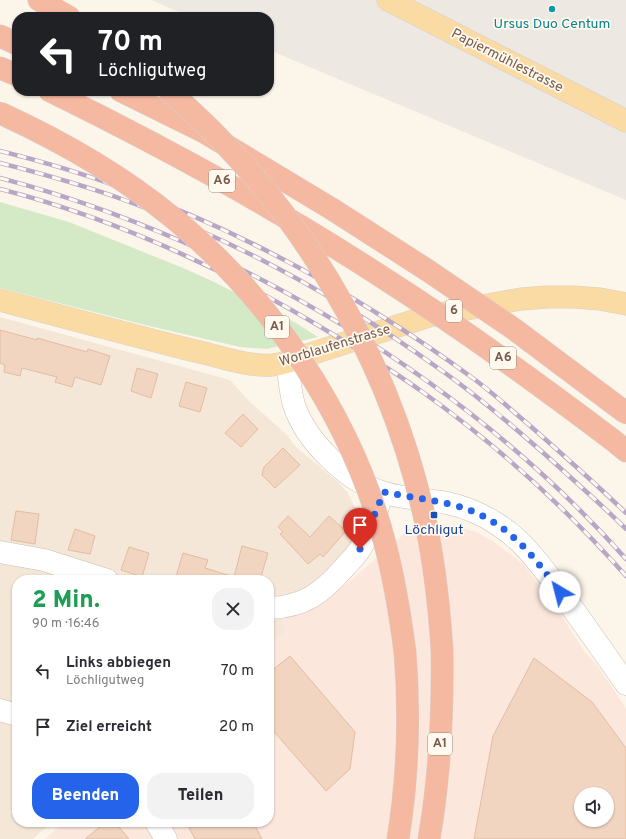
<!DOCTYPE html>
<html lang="de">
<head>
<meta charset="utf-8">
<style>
	body { margin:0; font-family:Overpass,sans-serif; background:#f2f2f3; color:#2b2b33; height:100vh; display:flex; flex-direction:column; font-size:15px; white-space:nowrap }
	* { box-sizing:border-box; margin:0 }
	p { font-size:13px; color:#7c7c81 }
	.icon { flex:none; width:22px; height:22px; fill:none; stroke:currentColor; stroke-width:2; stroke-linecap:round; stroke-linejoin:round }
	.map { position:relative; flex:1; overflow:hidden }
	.sheet { position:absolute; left:12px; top:575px; width:262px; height:252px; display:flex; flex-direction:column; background:#fff; border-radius:16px; box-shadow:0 1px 3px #0004 }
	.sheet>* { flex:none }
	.banner { position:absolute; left:12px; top:12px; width:262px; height:84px; border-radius:16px; box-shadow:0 1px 3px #0004; background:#202124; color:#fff; overflow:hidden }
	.buttons { position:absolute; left:574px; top:787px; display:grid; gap:8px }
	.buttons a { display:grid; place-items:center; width:40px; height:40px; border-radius:50%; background:#fff; box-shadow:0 1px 3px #0004; font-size:20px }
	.pin { position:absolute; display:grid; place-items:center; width:34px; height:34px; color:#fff; margin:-41px -17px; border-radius:50% 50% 50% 0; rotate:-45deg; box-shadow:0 0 4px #0007 }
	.pin .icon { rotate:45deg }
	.me { position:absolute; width:44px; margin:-22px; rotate:323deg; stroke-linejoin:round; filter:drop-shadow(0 0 3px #0008) }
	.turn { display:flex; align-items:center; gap:14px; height:84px; padding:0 20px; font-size:18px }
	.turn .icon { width:52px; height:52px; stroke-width:2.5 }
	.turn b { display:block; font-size:28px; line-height:34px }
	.round { display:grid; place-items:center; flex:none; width:42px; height:42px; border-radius:16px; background:#f2f2f3 }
	.overview { display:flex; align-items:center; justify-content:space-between; height:68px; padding:0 20px }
	h1 { font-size:24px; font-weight:800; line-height:30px; color:#1e9e55 }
	.action { display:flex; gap:8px; margin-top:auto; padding:8px 20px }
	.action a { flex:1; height:46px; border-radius:16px; background:#2563eb; color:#fff; font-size:16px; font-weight:800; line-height:46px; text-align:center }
	.action a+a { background:#f2f2f3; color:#2b2b33 }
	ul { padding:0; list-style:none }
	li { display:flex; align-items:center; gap:12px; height:56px; padding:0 20px }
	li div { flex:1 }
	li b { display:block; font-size:15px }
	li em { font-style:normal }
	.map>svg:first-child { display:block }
</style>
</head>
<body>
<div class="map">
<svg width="626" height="839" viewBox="0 0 626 839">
	<rect width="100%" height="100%" fill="#fcf5e9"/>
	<!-- residential -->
	<polygon fill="#f4e7d7" points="0,317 230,380 250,402 286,434 297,448 338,482 347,492 356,509 354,534 345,559 327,575 303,589 291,594 281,615 285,632 269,646 269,580 17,580 17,822 52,822 33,839 0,839"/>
	<!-- commercial -->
	<path fill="#fce7dd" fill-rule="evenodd" d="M 419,521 L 455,526 L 476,532 L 494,542 L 524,565 L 554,604 L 584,651 L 596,664 L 626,708 L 626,839 L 45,839 L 64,822 L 269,822 L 269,646 L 285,632 L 281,615 L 310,608 L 350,581 ZM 581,794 L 607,794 L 607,820 L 581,820 Z"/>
	<!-- industrial -->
	<polygon fill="#ede8e2" points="151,0 626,0 626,200 269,50 269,17 191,17"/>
	<!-- green -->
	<polygon fill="#d4eac7" points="0,202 69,222 183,268 210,280 296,323 318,337 267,349 240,347 149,326 0,288"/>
	<!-- building -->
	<g fill="#f2d5c1" stroke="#e4bca1" fill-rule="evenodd">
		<polygon points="0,330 37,340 37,338 87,352 88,349 110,356 101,385 75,377 72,387 55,382 57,377 22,368 20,376 4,372 5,365 0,363"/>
		<polygon points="137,368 158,374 151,398 131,391"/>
		<polygon points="186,382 207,388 200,412 179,406"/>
		<polygon points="243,414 258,429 241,447 225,433"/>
		<polygon points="283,448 300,465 275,488 262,475 264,467"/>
		<polygon points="16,511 39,514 35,544 11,540"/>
		<polygon points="288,516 310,537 329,516 346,531 323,557 320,554 308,564 280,534 283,532 278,527"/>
		<polygon points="75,529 95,536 90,554 68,550"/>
		<polygon points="242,546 268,553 260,580 175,580 183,553 208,560 205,568 234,577"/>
		<polygon points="129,547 149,553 142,577 121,570"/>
		<polygon points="290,656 355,732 350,769 326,791 269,726 269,673"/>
		<path d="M 534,658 L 592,702 L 626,748 L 626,839 L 474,839 L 493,736 ZM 581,794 L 607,794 L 607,820 L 581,820 Z"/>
		<polygon points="106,822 115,822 129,839 85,839"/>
		<polygon points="186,822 253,822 262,839 195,839"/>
	</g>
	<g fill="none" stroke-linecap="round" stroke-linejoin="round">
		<defs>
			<g id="minor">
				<path d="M 287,363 C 289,376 290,391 294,405 C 306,441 347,482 385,493 C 405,499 427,499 447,503 C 466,507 484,515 500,526 C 526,543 544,570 563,595 C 584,624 605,654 626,684"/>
				<polyline points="0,552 44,560 107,580"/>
				<path d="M 269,608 C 304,607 322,593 344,568 C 349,562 356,556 360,549 C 369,536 375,516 380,501"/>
				<polyline points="0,710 17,715"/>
				<polyline points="156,822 166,839"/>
			</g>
			<g id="major">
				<polyline points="388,0 626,121"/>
				<path d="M 0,300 C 64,317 127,334 191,350 C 216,355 246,367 272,365 C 282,364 291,361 301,357 L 429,316 L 521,299 L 547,297 L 574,297 L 600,299 L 626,304"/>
			</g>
			<g id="highway">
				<polyline points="39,0 69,17"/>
				<polyline points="0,36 17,44"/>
				<polyline points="0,68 17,75"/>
				<path d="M 50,91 C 166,148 280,210 388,281"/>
				<polyline points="121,91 204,132 332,209 427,270"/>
				<polyline points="614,441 626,451"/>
				<path d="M 398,839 C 408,777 410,714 405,652"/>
				<path d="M 429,839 C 440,776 443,713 442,649"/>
			</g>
		</defs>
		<!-- minor casing -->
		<use href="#minor" stroke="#cebdae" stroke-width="23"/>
		<!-- major casing -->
		<use href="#major" stroke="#d9d1cd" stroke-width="23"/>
		<!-- highway casing -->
		<use href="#highway" stroke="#d9d1cd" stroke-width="23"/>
		<!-- minor -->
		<use href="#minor" stroke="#fff" stroke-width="22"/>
		<!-- major -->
		<use href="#major" stroke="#f9dba3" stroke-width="22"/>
		<!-- highway -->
		<use href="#highway" stroke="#f5b9a1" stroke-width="22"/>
		<defs>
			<g id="rail">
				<path d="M 0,151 C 172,193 332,275 474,379 C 493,393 510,409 528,424 C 561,453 594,482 626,513"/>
				<path d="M 0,163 C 43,174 86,186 127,201 C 237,241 343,300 438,368 C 481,398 520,432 558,466 C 581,487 604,507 626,529"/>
				<path d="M 0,178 C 234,240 465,378 626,559"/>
				<path d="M 0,189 C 120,220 233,273 339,338 C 367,355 396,373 424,393 C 498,446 566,508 626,576"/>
			</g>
		</defs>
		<!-- rail casing -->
		<use href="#rail" stroke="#b9a6c7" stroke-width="4.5"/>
		<!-- rail -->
		<use href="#rail" stroke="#fff9ef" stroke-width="3" stroke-dasharray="9" stroke-linecap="butt"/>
		<defs>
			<g id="highway-bridge">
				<path d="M 169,91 C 296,200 387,352 424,515 C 434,559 439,604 442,649"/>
				<path d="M 0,113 C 61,141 121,175 173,218 C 271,298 351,417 384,540 C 394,577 400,614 405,652"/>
				<polyline points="427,270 514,329 626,413"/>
				<path d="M 388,281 C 466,331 540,385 614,441"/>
			</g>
		</defs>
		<!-- highway-bridge casing -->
		<use href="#highway-bridge" stroke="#d9d1cd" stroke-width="23" stroke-linecap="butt"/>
		<!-- highway-bridge -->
		<use href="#highway-bridge" stroke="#f5b9a1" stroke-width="22"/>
	</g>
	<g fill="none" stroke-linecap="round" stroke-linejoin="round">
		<!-- route -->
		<path stroke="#2563eb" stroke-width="7" stroke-dasharray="0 12.6" d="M 360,549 L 384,492 C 407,497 431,499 453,505 C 503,517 531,552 560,592"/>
	</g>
	<!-- markers -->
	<circle fill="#0f9aa8" stroke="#fff9ef" stroke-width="1.5" cx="552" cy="9" r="4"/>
	<rect fill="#1a4fb4" stroke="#fff9ef" stroke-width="1.5" x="430" y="511" width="8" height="8" rx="2"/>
	<g text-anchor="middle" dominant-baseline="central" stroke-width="3.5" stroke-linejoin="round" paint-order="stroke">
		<!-- shield labels -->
		<g fill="#fff9ef" stroke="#a08b7d" stroke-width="1">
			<rect x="209" y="170" width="26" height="22" rx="3"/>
			<rect x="446" y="300" width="16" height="22" rx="3"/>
			<rect x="265" y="316" width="24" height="22" rx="3"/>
			<rect x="490" y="347" width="26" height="22" rx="3"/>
			<rect x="428" y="733" width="24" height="22" rx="3"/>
		</g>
		<g font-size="13" font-weight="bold" fill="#775c4c">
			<text x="222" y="181">A6</text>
			<text x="454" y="311">6</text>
			<text x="277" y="327">A1</text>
			<text x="503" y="358">A6</text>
			<text x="440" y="744">A1</text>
		</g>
		<!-- culture labels -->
		<g font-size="14" fill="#0d838f" stroke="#fff9ef">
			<text x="552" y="24">Ursus Duo Centum</text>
		</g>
		<!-- street labels -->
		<g font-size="14" fill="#775c4c" stroke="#fff9ef">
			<text transform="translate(507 61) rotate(27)">Papiermühlestrasse</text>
			<text transform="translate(335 346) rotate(-17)">Worblaufenstrasse</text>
		</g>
		<!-- transit labels -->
		<g font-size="14" fill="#164399" stroke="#fff9ef">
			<text x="434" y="530">Löchligut</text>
		</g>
	</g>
</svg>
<div class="buttons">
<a><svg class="icon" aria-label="sound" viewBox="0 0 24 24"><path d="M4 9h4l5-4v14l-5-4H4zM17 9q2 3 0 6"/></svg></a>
</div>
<div class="pin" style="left:360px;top:549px;background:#d93025"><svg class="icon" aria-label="arrive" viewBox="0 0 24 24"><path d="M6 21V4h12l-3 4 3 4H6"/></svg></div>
<svg class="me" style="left:560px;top:592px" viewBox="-20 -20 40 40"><circle r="19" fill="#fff"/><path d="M0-13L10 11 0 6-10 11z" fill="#2563eb"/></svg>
<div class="banner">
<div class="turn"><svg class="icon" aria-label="left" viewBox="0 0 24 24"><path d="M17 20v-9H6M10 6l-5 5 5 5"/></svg><div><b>70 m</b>Löchligutweg</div></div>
</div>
<section class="sheet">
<div class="overview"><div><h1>2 Min.</h1><p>90 m · 16:46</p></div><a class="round"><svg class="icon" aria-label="close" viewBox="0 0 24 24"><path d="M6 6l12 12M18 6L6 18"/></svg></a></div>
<ul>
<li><svg class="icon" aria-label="left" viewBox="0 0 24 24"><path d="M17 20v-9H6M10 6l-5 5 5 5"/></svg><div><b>Links abbiegen</b><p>Löchligutweg</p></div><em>70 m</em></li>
<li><svg class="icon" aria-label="arrive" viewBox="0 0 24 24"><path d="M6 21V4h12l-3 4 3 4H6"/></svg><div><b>Ziel erreicht</b></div><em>20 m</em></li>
</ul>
<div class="action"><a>Beenden</a><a>Teilen</a></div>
</section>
</div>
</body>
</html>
